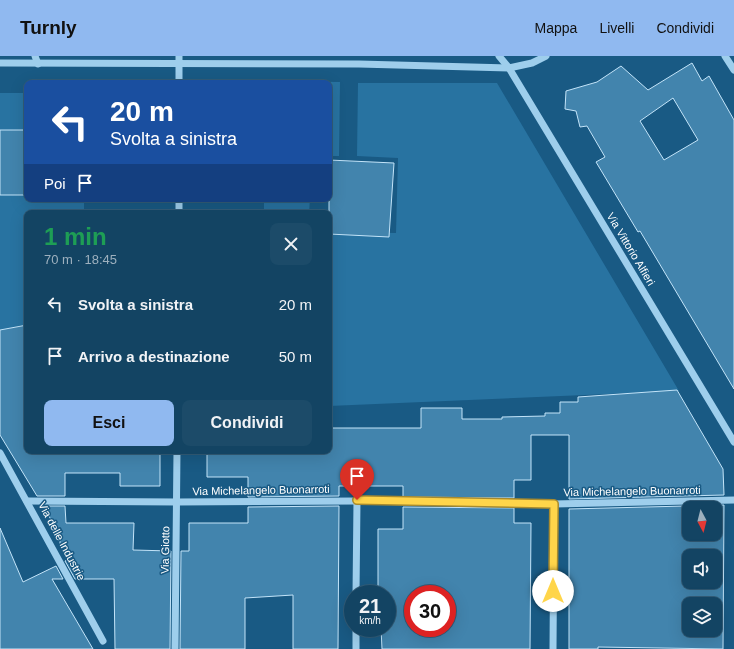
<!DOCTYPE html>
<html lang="it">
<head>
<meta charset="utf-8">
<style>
	body { margin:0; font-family:Helvetica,sans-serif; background:#1c4b69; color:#f1f3f6; height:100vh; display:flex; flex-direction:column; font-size:15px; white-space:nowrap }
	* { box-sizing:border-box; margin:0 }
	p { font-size:13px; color:#9db0be }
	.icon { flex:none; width:22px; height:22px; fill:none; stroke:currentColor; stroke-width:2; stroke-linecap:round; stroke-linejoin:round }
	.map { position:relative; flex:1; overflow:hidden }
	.side { position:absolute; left:24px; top:154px; width:308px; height:244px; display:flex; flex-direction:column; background:#134463; border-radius:8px; box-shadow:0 4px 16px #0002,0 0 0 1px #325c78 }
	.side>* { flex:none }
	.top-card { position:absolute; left:24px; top:24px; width:308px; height:122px; border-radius:8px; box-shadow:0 4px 16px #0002,0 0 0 1px #325c78; background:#1a4fa0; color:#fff; overflow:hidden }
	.needle { width:26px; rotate:173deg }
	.controls { position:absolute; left:682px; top:445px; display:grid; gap:8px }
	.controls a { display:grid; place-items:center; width:40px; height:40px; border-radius:8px; background:#134463; box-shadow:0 4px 16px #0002,0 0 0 1px #325c78; font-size:20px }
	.speed { position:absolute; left:344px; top:529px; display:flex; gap:8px; font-size:20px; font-weight:700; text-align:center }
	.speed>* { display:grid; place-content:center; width:52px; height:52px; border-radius:50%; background:#134463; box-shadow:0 4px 16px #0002,0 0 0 1px #325c78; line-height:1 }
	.speed small { font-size:10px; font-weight:400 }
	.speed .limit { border:6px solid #d22; background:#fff; color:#111 }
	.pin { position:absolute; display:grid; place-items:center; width:34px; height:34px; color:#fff; margin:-41px -17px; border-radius:50% 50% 50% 0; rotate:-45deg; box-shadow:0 0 4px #0007 }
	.pin .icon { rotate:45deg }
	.me { position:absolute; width:44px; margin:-22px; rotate:0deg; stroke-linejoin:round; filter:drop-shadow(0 0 3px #0008) }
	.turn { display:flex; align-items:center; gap:14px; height:84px; padding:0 20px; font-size:18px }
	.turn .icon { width:52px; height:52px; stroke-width:2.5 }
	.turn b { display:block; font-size:28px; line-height:34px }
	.then { display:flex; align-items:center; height:38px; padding:0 20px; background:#0003; gap:8px; font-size:15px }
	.round { display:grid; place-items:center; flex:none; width:42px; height:42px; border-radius:8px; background:#1c4b69 }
	.overview { display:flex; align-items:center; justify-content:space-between; height:68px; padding:0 20px }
	h1 { font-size:24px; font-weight:700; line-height:30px; color:#1e9e55 }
	.cta { display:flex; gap:8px; margin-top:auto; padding:8px 20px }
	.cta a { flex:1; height:46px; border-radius:8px; background:#90b9f0; color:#111; font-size:16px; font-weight:700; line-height:46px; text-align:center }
	.cta a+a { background:#1c4b69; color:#f1f3f6 }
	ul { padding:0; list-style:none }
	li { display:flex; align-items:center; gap:12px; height:52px; padding:0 20px }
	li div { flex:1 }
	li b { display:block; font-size:15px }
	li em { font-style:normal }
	header { display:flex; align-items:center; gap:24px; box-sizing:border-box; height:56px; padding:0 20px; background:#90b9f0; color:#111 }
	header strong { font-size:19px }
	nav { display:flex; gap:22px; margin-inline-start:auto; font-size:14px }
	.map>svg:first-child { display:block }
</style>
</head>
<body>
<header>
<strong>Turnly</strong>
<nav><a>Mappa</a><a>Livelli</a><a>Condividi</a></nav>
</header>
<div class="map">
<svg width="734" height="593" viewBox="0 0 734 593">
	<rect width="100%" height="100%" fill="#195a84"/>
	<!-- green -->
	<g fill="#2873a1">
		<polygon points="264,25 340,26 339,100 329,100 329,27 264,27"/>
		<polygon points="358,27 497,27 679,335 329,350 329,176 396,177 398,102 357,100"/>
		<rect x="0" y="37" width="27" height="37"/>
		<polygon points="0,139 27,139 27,143 84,143 84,157 27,157 27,269 0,274"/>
		<polygon points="264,143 310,143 309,157 264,157"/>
	</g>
	<!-- building -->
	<g fill="#4284ad" stroke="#c3e4f9" fill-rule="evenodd">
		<path d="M 692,7 L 702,25 L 709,20 L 734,64 L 734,333 L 640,175 L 638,176 L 596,106 L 605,101 L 587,70 L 580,71 L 576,55 L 565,53 L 566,35 L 597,26 L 621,10 L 648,34 ZM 673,42 L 698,84 L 664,104 L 640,65 Z"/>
		<rect x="0" y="74" width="27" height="65"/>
		<polygon points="329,104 394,107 389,181 329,178"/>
		<polygon points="27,269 27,395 160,395 160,430 120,430 120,417 65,417 65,440 37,440 0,379 0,274"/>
		<polygon points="677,334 723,413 724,439 569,443 569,379 531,379 531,424 514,424 514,442 403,441 403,430 339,430 339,440 248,441 248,421 207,421 207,395 329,395 329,372 421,372 421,352 462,352 462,363 502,363 502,361 545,360 545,357 560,357 560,346 578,346 578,341"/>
		<path d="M 724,449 L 723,593 L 598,591 L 598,593 L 569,593 L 569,453 ZM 689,452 L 715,452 L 715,478 L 689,478 ZM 689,500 L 715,500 L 715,526 L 689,526 ZM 689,548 L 715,548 L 715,574 L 689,574 Z"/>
		<polygon points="43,450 65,450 66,467 134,467 133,494 171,495 170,593 115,593 114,523 75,523 65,505 69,503 60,488 60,479"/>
		<polygon points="339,450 338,593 293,593 293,539 245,542 245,593 180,593 181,495 189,495 189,467 248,467 248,451"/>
		<path d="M 403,451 L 514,452 L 514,467 L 531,467 L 530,593 L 382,593 L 381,572 L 387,572 L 387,538 L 378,538 L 378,473 L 403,473 ZM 413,538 L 447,538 L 447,572 L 413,572 Z"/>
		<polygon points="0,472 23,526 56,510 63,523 52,523 93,593 0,593"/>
	</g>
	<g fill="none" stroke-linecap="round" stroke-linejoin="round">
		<!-- minor -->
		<g stroke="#9eceec" stroke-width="7">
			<polyline points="35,0 38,8"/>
			<polyline points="179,0 179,27"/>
			<polyline points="499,0 509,12 734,386"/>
			<polyline points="725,0 734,14"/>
			<polyline points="0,7 359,8 509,12 532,7 546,0"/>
			<polyline points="179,157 179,143"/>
			<polyline points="0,397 103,585"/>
			<polyline points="27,445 177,446 357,445 554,448 734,444"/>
			<polyline points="356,538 357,445"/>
			<polyline points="175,593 177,395"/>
			<polyline points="356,593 356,572"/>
			<polyline points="553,593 554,448"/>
		</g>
	</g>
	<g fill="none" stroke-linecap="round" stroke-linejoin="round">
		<defs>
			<polyline id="route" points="357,444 554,448 553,535"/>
		</defs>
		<!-- route casing -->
		<use href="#route" stroke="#a68a30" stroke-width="10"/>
		<!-- route -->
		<use href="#route" stroke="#ffd54a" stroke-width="7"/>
	</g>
	<g text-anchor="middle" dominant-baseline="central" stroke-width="3" stroke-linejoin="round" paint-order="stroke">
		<!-- street labels -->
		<g font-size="11" fill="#fff" stroke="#195a84">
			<text transform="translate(631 193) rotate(59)">Via Vittorio Alfieri</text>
			<text transform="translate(261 434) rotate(-1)">Via Michelangelo Buonarroti</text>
			<text transform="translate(632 435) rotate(-1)">Via Michelangelo Buonarroti</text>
			<text transform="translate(62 485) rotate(62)">Via delle Industrie</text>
			<text transform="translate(165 494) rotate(-89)">Via Giotto</text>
		</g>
	</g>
</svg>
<div class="controls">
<a><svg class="needle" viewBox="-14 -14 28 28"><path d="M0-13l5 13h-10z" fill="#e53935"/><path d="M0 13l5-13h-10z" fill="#9db0be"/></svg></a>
<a><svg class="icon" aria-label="sound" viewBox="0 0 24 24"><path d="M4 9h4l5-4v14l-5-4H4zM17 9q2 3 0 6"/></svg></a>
<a><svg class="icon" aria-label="layers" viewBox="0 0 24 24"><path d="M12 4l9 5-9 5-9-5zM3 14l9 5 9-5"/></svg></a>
</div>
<div class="speed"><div>21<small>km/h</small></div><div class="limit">30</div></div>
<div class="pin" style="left:357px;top:444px;background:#d93025"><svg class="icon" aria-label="arrive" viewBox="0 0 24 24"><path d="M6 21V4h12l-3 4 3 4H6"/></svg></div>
<svg class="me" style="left:553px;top:535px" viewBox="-20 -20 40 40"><circle r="19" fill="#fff"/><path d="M0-13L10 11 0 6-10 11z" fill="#ffd54a"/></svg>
<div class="top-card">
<div class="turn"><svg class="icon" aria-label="left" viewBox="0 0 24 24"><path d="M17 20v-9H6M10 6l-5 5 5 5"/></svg><div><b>20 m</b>Svolta a sinistra</div></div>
<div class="then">Poi<svg class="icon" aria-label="arrive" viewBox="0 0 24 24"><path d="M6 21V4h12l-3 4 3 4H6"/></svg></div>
</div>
<section class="side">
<div class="overview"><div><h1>1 min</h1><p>70 m · 18:45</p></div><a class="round"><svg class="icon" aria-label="close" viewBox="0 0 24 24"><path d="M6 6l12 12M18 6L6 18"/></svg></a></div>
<ul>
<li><svg class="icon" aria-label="left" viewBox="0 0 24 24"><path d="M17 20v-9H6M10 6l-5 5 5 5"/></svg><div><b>Svolta a sinistra</b></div><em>20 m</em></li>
<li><svg class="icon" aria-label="arrive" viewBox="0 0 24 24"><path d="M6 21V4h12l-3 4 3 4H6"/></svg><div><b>Arrivo a destinazione</b></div><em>50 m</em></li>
</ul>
<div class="cta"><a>Esci</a><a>Condividi</a></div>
</section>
</div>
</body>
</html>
